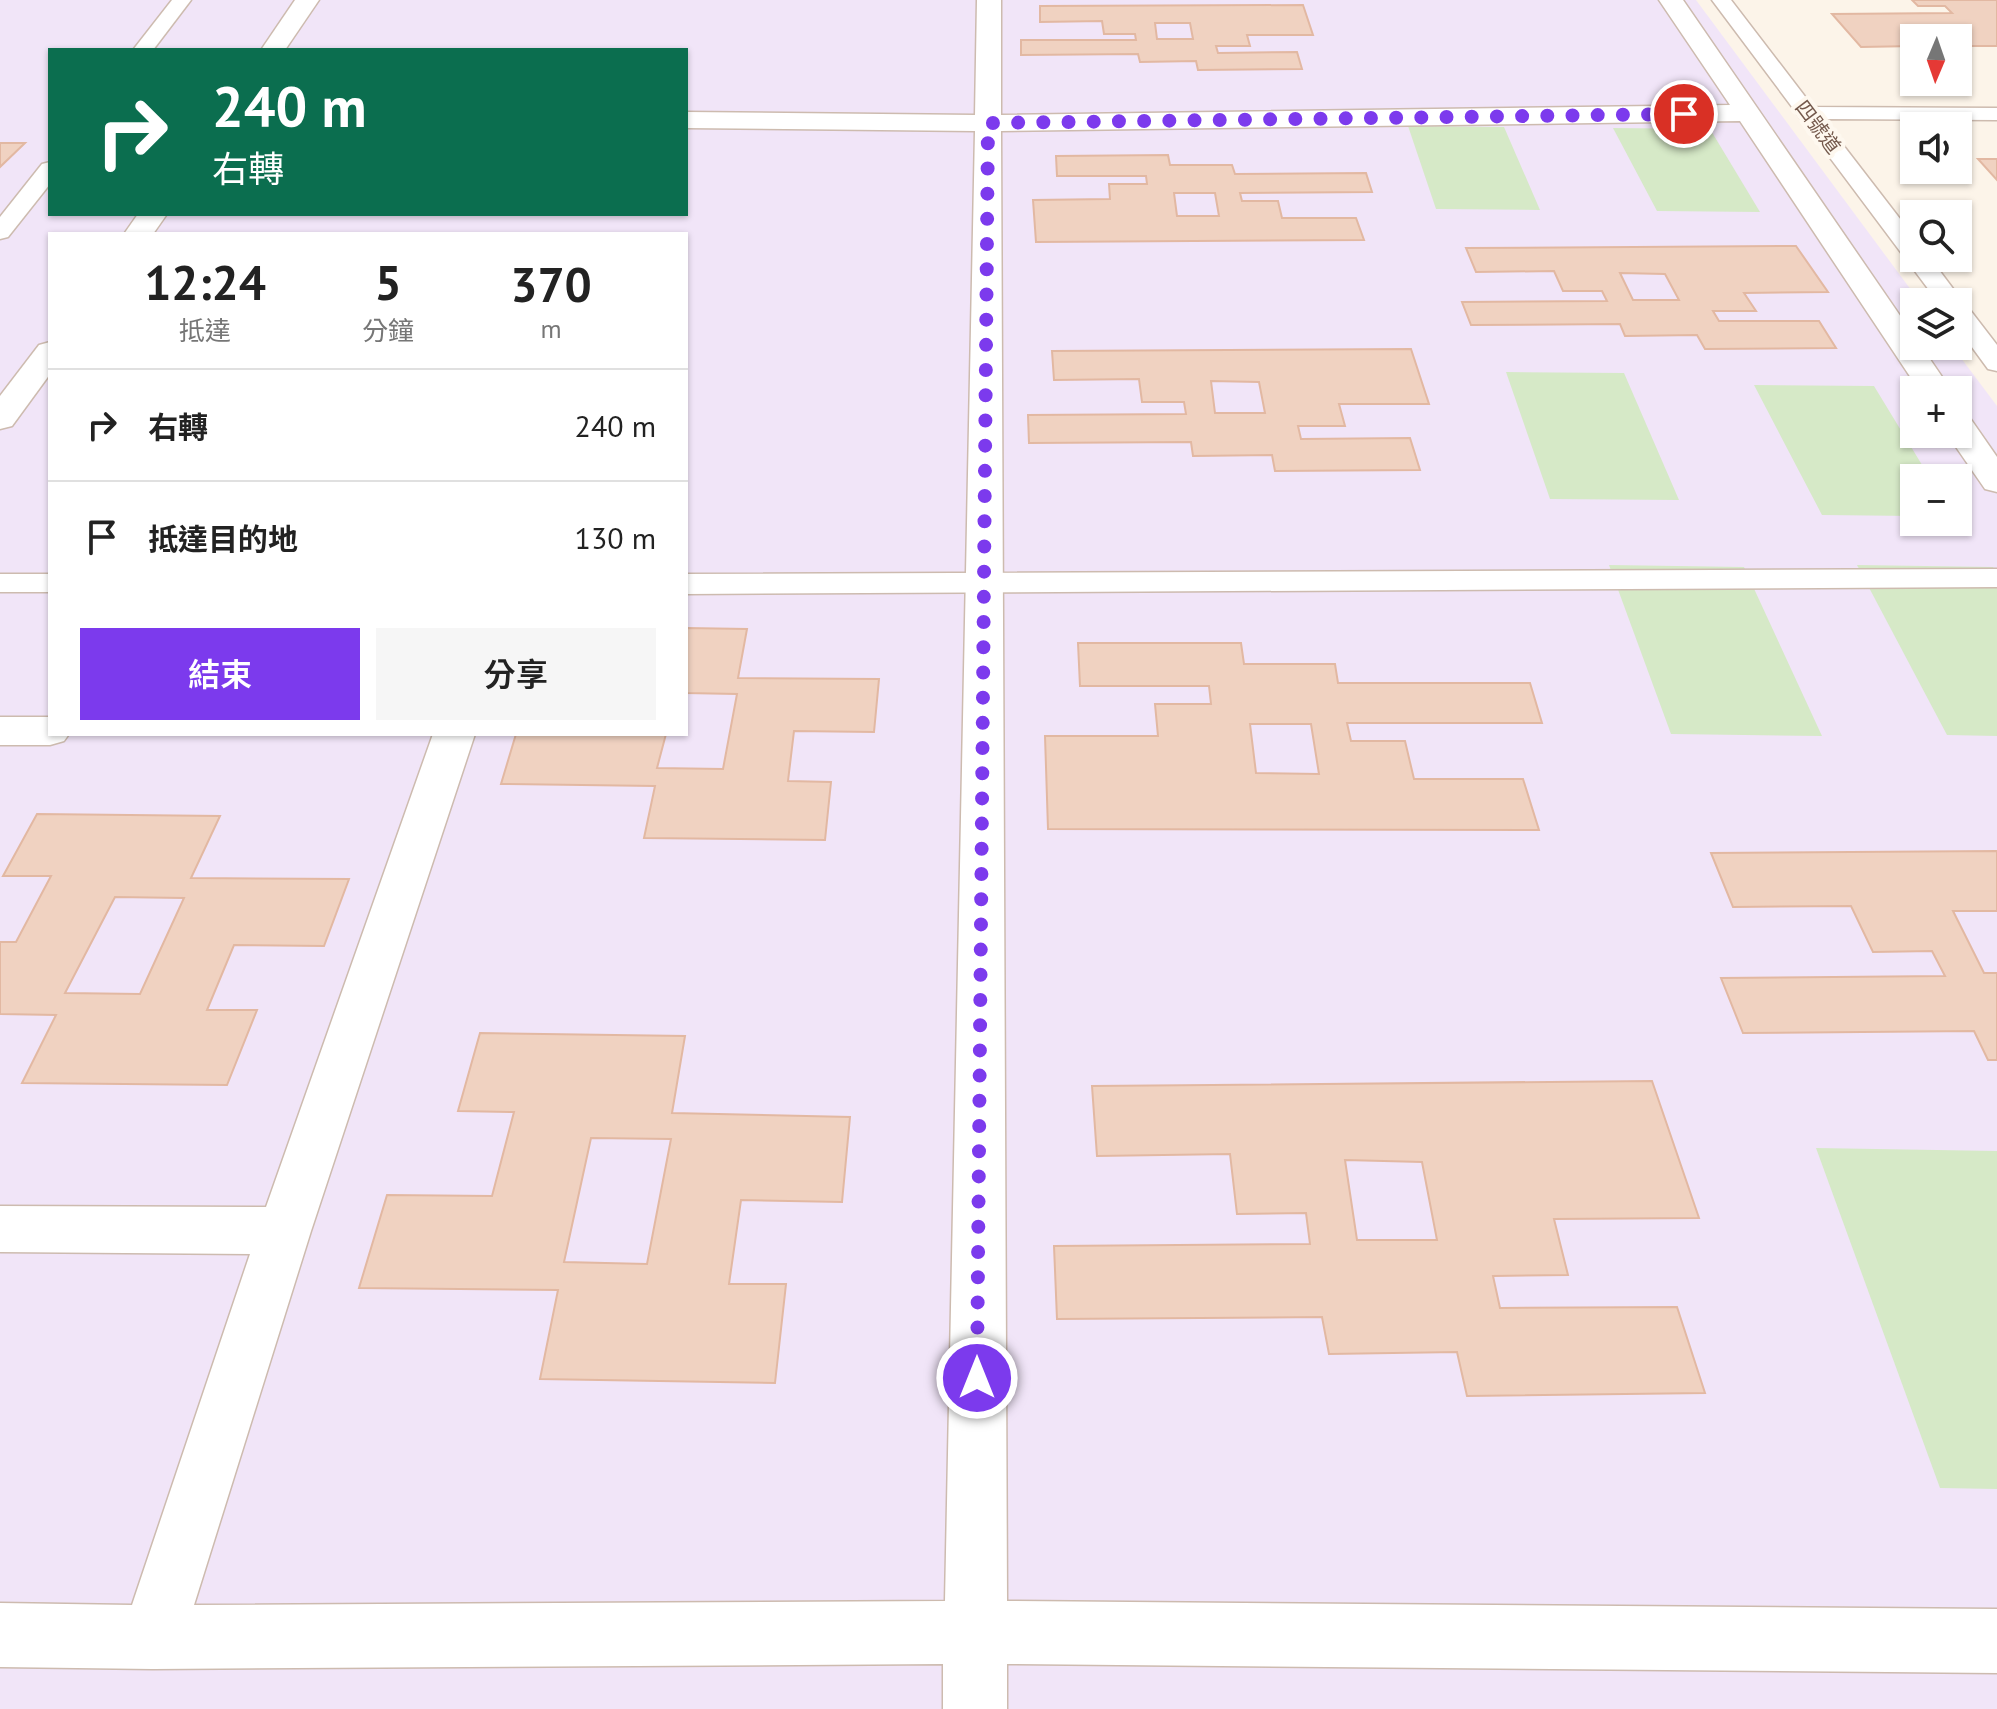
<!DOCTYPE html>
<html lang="zh-TW">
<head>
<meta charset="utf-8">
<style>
	body { margin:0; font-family:"PT Sans","Noto Sans TC",sans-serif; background:#f6f6f6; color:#222; height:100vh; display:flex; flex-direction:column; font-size:30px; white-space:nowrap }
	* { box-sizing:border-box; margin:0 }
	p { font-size:26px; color:#767676 }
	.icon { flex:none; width:44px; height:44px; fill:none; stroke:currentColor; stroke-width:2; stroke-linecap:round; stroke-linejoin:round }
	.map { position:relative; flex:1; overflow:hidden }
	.panel { position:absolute; left:48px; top:232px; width:640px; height:504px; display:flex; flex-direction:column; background:#fff; border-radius:0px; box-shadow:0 2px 6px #0004 }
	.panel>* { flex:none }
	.banner { position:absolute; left:48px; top:48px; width:640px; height:168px; border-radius:0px; box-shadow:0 2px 6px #0004; background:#0b6e4f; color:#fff; overflow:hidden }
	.needle { width:52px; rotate:182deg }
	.fabs { position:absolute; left:1900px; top:24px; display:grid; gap:16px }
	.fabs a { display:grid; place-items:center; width:72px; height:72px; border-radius:0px; background:#fff; box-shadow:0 2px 6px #0004; font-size:40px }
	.pin { position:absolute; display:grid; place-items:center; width:68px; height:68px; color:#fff; margin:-34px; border:4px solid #fff; border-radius:50%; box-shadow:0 2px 8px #0007 }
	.me { position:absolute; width:88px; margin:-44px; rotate:0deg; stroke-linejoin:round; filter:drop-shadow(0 0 6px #0008) }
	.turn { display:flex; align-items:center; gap:28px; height:168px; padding:0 32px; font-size:36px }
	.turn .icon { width:104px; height:104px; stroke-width:2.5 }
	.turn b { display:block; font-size:56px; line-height:68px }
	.eta { display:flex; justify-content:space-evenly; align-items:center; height:136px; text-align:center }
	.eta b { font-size:48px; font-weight:600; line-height:56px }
	.action { display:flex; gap:16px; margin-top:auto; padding:16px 32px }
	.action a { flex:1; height:92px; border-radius:0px; background:#7c3aed; color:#fff; font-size:32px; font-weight:600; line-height:92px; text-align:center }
	.action a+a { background:#f6f6f6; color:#222 }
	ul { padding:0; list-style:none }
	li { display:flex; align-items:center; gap:24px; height:112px; padding:0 32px; border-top:2px solid #e0e0e0 }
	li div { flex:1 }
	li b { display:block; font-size:30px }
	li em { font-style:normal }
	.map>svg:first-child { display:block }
</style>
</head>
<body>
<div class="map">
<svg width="1997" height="1709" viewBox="0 0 1997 1709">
	<rect width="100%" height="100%" fill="#fcf4e9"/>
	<!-- education -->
	<path fill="#f1e5f8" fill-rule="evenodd" d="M 0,0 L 1696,0 L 1920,302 L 1914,302 L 1914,346 L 1952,346 L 1997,406 L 1997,1709 L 0,1709 ZM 50,50 L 686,50 L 686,214 L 50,214 ZM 50,234 L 686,234 L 686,734 L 50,734 ZM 1914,390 L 1958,390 L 1958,434 L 1914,434 ZM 1914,478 L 1958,478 L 1958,522 L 1914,522 Z"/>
	<!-- green -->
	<g fill="#d6e9c7">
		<polygon points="1408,126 1504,127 1540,210 1436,209"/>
		<polygon points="1613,128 1710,129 1760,212 1657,211"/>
		<polygon points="1506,372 1624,373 1679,500 1550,499"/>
		<polygon points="1754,385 1874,386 1930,478 1914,478 1914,516 1822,515"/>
		<polygon points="1609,565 1744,567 1822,736 1671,734"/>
		<polygon points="1857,565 1993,567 1997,573 1997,736 1947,735"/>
		<polygon points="1816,1148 1997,1151 1997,1489 1940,1488"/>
	</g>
	<!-- building -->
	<g fill="#f0d2c1" stroke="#e2b8a2" stroke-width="2" fill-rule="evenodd">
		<polygon points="1912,0 1997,0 1997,46 1958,46 1958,38 1914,38 1914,46 1861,47 1832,14 1952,13 1945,6 1918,6"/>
		<path d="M 1303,5 L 1313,35 L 1247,35 L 1250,46 L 1216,46 L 1218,53 L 1297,52 L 1302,69 L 1198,70 L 1196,61 L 1140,62 L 1138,54 L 1021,55 L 1021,40 L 1136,40 L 1135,34 L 1104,34 L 1102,21 L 1040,22 L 1040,6 ZM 1155,23 L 1190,23 L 1193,39 L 1157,39 Z"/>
		<polygon points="0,143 25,143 0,167"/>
		<path d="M 1168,155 L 1170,165 L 1232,165 L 1235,174 L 1366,173 L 1372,192 L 1240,193 L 1242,201 L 1278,201 L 1282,218 L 1356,218 L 1364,240 L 1036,242 L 1033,200 L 1110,199 L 1109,184 L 1147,184 L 1146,176 L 1057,176 L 1056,156 ZM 1174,193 L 1215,193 L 1219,216 L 1177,216 Z"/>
		<polygon points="1978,159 1997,159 1997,180"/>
		<path d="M 1796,246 L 1828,292 L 1744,293 L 1756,311 L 1713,311 L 1719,321 L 1819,321 L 1836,348 L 1705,349 L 1697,335 L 1625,336 L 1620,324 L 1471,325 L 1462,302 L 1607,301 L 1602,291 L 1563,291 L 1554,271 L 1476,272 L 1466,248 ZM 1620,273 L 1665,274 L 1679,300 L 1633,300 Z"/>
		<path d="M 1411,349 L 1429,404 L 1339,404 L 1345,426 L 1298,426 L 1301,439 L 1410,438 L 1420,470 L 1275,471 L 1272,455 L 1193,456 L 1191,442 L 1029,443 L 1028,415 L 1186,414 L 1184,402 L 1142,402 L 1139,379 L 1054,380 L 1052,351 ZM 1211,381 L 1259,382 L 1265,413 L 1215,413 Z"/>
		<polygon points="686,628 747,629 738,678 879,679 874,732 794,731 788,781 831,782 825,840 644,838 655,786 501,784 516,734 666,734 657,768 723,769 737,694 686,693"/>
		<path d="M 1078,643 L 1241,643 L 1244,664 L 1335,664 L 1338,683 L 1530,683 L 1542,723 L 1347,723 L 1351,741 L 1405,741 L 1414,779 L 1523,779 L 1539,830 L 1048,829 L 1045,736 L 1158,736 L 1155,704 L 1211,704 L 1209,686 L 1080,686 ZM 1250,724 L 1311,724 L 1319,774 L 1256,773 Z"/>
		<path d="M 37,814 L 220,816 L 191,878 L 349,879 L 324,946 L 234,945 L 207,1010 L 257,1010 L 227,1085 L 22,1083 L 56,1015 L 0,1014 L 0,942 L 16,942 L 51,876 L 3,876 ZM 115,897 L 184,898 L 140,994 L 65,993 Z"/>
		<polygon points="1997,851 1997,911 1953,911 1984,973 1997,973 1997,1060 1988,1060 1974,1031 1743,1033 1721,978 1945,976 1932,951 1873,952 1851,906 1733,907 1711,853"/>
		<path d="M 480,1033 L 685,1036 L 672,1113 L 850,1117 L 842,1202 L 741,1200 L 729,1284 L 786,1284 L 775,1383 L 540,1379 L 558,1290 L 359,1288 L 387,1195 L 492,1196 L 514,1112 L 458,1111 ZM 591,1138 L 671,1139 L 647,1264 L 564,1262 Z"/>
		<path d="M 1652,1081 L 1699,1218 L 1554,1219 L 1568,1275 L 1493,1276 L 1500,1308 L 1677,1307 L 1705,1393 L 1467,1396 L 1457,1352 L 1329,1354 L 1322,1317 L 1057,1319 L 1054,1246 L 1310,1244 L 1306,1213 L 1237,1214 L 1230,1154 L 1097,1156 L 1092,1086 ZM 1345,1160 L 1422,1162 L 1437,1240 L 1357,1240 Z"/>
	</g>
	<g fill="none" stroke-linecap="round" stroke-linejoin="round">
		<defs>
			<g id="lane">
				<polygon points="172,0 191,0 153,50 133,50"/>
				<polygon points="1712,0 1731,0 1813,107 1997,108 1997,120 1823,119 1914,237 1914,258 1930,258 1963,302 1962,304 1967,306 1997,345 1997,371 1988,369 1958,328 1958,302 1938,302"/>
				<polygon points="50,162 50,184 8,237 0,239 0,217 42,164"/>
				<polygon points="1997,569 1997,587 686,594 686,574"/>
				<rect x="0" y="574" width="50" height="18"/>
			</g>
			<g id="street">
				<polygon points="295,0 319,0 285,50 261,50"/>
				<polygon points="977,0 1001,0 1001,115 1730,105 1659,0 1683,0 1914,336 1914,346 1921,346 1951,390 1919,390 1740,121 1001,131 1007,1601 1997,1609 1997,1673 1007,1664 1007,1709 943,1709 943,1664 153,1669 0,1667 0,1603 132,1605 250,1254 0,1252 0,1206 266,1207 433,734 475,734 311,1231 194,1605 945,1601 975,131 686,128 686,112 975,115"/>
				<polygon points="138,214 167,214 153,234 124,234"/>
				<polygon points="50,342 50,374 12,426 0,429 0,396 39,345"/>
				<polygon points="1958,415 1970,418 1997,457 1997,492 1985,489 1947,434 1958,434"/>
				<polygon points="0,717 50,717 50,734 69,734 64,741 50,745 0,745"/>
			</g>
		</defs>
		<!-- lane casing -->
		<use href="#lane" stroke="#cdbbaf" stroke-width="3"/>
		<!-- street casing -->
		<use href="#street" stroke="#cdbbaf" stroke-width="3"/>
		<!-- lane -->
		<use href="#lane" fill="#fff" fill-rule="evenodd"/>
		<!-- street -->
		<use href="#street" fill="#fff" fill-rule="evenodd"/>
	</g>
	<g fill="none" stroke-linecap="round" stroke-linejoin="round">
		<!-- route -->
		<polyline stroke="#7c3aed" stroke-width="14" stroke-dasharray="0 25.2" points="977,1378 988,123 1684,114"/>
	</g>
	<g text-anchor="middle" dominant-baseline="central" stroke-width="8" stroke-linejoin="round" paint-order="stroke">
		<!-- far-street labels -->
		<g font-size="20" fill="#755a4d" stroke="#fef8ef">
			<text transform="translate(1818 127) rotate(53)">四號道</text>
		</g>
	</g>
</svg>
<div class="fabs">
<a><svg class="needle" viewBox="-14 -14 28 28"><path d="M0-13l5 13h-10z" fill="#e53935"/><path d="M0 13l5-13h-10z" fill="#767676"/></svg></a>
<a><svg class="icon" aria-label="sound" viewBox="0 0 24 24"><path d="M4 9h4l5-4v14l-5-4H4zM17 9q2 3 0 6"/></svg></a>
<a><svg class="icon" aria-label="search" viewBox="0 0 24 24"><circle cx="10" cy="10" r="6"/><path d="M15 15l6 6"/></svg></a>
<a><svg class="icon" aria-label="layers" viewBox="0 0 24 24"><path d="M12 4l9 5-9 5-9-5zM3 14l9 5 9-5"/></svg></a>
<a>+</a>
<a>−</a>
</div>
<div class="pin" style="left:1684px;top:114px;background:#d93025"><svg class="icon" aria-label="arrive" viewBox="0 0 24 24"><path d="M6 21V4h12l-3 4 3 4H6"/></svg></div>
<svg class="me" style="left:977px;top:1378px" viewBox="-20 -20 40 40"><circle r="17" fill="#7c3aed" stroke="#fff" stroke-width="3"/><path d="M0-11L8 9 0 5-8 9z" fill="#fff"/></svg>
<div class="banner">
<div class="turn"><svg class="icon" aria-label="right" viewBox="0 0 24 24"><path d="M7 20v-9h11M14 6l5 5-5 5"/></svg><div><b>240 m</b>右轉</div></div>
</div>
<section class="panel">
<div class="eta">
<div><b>12:24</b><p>抵達</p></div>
<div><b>5</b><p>分鐘</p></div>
<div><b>370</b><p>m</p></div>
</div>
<ul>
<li><svg class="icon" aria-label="right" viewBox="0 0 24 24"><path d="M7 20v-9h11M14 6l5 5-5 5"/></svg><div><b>右轉</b></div><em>240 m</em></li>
<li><svg class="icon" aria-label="arrive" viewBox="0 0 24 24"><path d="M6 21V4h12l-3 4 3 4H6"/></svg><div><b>抵達目的地</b></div><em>130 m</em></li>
</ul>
<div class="action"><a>結束</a><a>分享</a></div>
</section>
</div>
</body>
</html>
